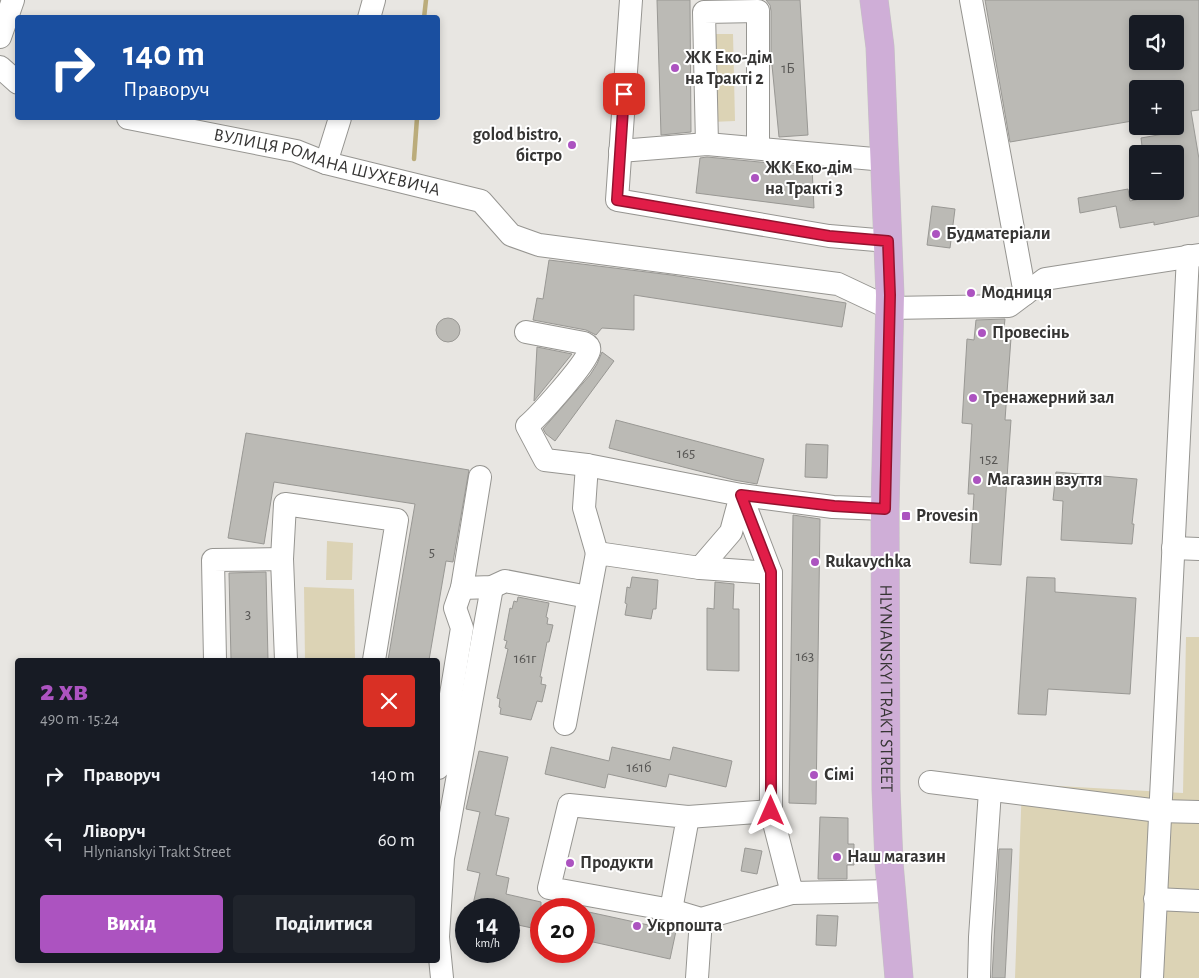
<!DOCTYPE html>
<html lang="uk">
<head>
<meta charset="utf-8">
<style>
	body { margin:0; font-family:"Alegreya Sans",sans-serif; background:#20242c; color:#f1f3f6; height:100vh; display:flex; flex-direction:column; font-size:19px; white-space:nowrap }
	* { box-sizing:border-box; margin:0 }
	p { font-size:16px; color:#9ea1a6 }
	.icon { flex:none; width:28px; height:28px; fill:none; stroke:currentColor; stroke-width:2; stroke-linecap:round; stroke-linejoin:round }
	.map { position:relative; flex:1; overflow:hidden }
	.details { position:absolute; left:15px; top:658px; width:425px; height:305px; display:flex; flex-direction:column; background:#171b24; border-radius:5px; box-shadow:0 2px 8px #0003 }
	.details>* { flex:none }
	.top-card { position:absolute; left:15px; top:15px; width:425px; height:105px; border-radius:5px; box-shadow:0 2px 8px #0003; background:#1a4fa0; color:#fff; overflow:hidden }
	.fabs { position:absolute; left:1129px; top:15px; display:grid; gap:10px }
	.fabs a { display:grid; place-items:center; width:55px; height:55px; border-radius:5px; background:#171b24; box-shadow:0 2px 8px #0003; font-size:25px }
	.speed { position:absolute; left:455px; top:898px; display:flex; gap:10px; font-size:25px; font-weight:700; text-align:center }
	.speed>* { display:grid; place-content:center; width:65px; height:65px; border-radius:50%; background:#171b24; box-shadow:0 2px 8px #0003; line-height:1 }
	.speed small { font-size:12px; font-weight:400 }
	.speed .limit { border:8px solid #d22; background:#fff; color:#111 }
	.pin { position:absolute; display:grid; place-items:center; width:42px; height:42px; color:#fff; margin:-21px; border-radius:10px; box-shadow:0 2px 8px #0006 }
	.me { position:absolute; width:55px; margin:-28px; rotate:0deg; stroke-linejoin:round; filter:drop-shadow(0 0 4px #0008) }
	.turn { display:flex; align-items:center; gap:18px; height:105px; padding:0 25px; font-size:22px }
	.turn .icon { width:65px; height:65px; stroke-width:2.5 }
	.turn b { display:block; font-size:35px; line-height:42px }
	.round { display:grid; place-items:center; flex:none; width:52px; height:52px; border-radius:5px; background:#20242c }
	.head { display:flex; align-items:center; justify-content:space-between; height:85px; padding:0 25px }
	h1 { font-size:30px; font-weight:800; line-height:38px; color:#ac53c0 }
	.action { display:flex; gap:10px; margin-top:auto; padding:10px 25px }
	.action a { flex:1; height:58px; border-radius:5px; background:#ac53c0; color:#fff; font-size:20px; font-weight:800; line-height:58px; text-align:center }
	.action a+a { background:#20242c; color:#f1f3f6 }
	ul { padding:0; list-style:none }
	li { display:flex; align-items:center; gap:15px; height:65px; padding:0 25px }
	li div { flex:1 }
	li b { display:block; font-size:19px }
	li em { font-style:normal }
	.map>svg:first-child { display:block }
</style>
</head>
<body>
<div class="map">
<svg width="1199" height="978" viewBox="0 0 1199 978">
	<rect width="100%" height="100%" fill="#e8e6e2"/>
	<!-- green -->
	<g fill="#dcd3b5">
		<polygon points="709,34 733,34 735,121 711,122"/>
		<polygon points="327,541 353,543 352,580 326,580"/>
		<polygon points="304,587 354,589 355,660 305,660"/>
		<polygon points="1186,637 1199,637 1199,978 1015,978 1022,784 1183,793"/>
	</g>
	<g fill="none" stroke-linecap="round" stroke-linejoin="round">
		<!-- stream -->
		<g stroke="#bbac7b" stroke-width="4.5">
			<polyline points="424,18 426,0"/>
			<polyline points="414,159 417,118"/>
		</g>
	</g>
	<!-- building -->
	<g fill="#bbbab5" stroke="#999894" fill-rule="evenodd">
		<polygon points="657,0 690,0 691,132 661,135"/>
		<polygon points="766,0 800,0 808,135 779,137 771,55 771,11 770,5"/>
		<path d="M 985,0 L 1199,0 L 1199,110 L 1191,111 L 1199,159 L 1199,216 L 1154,225 L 1154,222 L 1120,228 L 1116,206 L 1080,213 L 1078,198 L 1128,189 L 1130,201 L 1175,192 L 1175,154 L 1143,154 L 1141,138 L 1175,132 L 1175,89 L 1138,89 L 1138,120 L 1010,142 ZM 1138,24 L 1175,24 L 1175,61 L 1138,61 Z"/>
		<polygon points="707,157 812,167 814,208 696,193 700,158"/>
		<polygon points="932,206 955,209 950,248 927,245"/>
		<polygon points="549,260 671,275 846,303 842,327 634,295 634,330 602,328 596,335 586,330 533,320 537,298 543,299"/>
		<circle cx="448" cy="330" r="12"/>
		<polygon points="1005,319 1003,338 1011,338 1005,420 1011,420 1001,565 970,563 974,494 968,494 972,424 962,423 967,339 974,340 976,320"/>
		<polygon points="537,347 572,354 534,401"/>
		<polygon points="602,352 614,361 555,441 546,434 543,429 590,375 597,364"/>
		<polygon points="616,420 764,459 757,484 734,480 609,448"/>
		<polygon points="246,433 469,470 453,562 446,561 429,660 388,660 415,504 274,482 264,544 228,538"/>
		<polygon points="806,444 828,445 827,478 805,477"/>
		<polygon points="1056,472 1137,479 1132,524 1134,524 1132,544 1061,540 1063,501 1053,500"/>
		<polygon points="793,515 820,519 816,804 789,803"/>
		<polygon points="266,572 268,660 231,660 229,573"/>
		<polygon points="632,577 658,580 656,609 653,609 651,619 625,615 627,604 625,603 627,587 630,588"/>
		<polygon points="1027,577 1055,578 1055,592 1136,598 1130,694 1048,689 1046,715 1018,714"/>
		<polygon points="715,582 734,584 733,609 739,609 739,671 707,670 707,608 714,609"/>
		<polygon points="518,597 549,603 546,617 548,618 547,624 553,625 549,642 547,642 540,677 542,677 541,684 546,685 542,702 537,701 531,720 500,714 501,708 499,707 500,699 497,698 508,649 505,648 507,641 504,640 510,608 512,609 514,601 517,602"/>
		<polygon points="551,747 609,761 612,747 670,760 673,747 732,761 726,787 669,774 666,787 608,774 605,788 545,774"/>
		<polygon points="479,751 508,757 495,815 509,818 496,875 509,878 506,894 541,902 541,930 509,923 509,909 472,909 480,873 467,870 480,812 466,809"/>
		<polygon points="820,817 848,818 848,844 854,844 854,865 847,865 847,879 818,879"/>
		<polygon points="745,848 762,851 757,874 741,871"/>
		<polygon points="999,849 1012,849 1005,978 992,978"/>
		<polygon points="584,911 676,931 670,959 584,940"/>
		<polygon points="817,915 838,916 836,946 816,945"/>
	</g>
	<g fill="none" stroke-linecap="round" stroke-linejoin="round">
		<defs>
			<g id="minor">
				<polyline points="631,0 617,200 829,236 888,241"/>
				<polyline points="971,0 1025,294"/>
				<polyline points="369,18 374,0"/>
				<polyline points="0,37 13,0"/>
				<polyline points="0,67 18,83"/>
				<path id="s1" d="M 128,118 L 296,151 L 326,163 L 481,201 L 511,235 L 539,245 L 838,284 L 889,308 L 1009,306 L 1045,279 L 1199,255"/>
				<polyline points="707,144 704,12 758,11 758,148"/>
				<polyline points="620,151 707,144 885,160"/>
				<polyline points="326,163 340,118"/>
				<path d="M 526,332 L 584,343 C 588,345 590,347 589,351 C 585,365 539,416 527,426 L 545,460 L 587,465 L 741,495 L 771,573 L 771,811"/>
				<polyline points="587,465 584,508 597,553"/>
				<polyline points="1173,548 1199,549"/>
				<polyline points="282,559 285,504 397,520 374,660"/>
				<polyline points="700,568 771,573"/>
				<polyline points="462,588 480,477"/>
				<polyline points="215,660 213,560 282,559 286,660"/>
				<polyline points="565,724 597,553 700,568 731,532 741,495 833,507 885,509"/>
				<polyline points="438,768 439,767 462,628 455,608 462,588 492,587 505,581 588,597"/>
				<polyline points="930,782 1159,811 1199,812"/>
				<polygon points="569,805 688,817 671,910 549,888"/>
				<polyline points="688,817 771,811 792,893 891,891"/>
				<polyline points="1155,899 1199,901"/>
				<polyline points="671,910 701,919 792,893"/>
				<polyline points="442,978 438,937 443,858 492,587"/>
				<polyline points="697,978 701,919"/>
				<polyline points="979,978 980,937 990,791"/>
				<polyline points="1152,978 1188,256"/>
			</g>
			<g id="major">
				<path id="s2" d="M 874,0 L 880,47 L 890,295 L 885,509 L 886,789 L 889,863 L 899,978"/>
			</g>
		</defs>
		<!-- minor casing -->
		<use href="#minor" stroke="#969591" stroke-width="24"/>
		<!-- major casing -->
		<use href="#major" stroke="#c3c2c2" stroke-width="29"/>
		<!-- minor -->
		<use href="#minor" stroke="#fff" stroke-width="22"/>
		<!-- major -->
		<use href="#major" stroke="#cfaed7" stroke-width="28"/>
	</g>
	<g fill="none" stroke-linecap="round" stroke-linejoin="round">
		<defs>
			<polyline id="route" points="624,94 617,200 829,236 888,241 890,295 885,509 834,506 741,495 771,572 771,811"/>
		</defs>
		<!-- route casing -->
		<use href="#route" stroke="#92132f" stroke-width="12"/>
		<!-- route -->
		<use href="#route" stroke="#e11d48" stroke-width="9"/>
	</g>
	<!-- markers -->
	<g fill="#ac53c0" stroke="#fff" stroke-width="2">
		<circle cx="675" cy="68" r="5"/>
		<circle cx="572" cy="145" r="5"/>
		<circle cx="755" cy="178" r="5"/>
		<circle cx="936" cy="234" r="5"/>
		<circle cx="971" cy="293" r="5"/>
		<circle cx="982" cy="333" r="5"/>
		<circle cx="973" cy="398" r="5"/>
		<circle cx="977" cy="480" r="5"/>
		<rect x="901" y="511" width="10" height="10" rx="2.5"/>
		<circle cx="815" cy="562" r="5"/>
		<circle cx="814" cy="775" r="5"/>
		<circle cx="837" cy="857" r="5"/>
		<circle cx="570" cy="863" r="5"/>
		<circle cx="637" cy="926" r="5"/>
	</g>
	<g text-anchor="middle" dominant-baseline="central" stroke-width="4" stroke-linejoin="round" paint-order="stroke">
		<!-- number labels -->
		<g font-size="15" fill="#575654">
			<text x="788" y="68">1Б</text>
			<text x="686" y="453">165</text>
			<text x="989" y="459">152</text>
			<text x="432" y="552">5</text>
			<text x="248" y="614">3</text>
			<text x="805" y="656">163</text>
			<text x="525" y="658">161г</text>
			<text x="639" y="767">161б</text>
		</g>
		<!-- poi labels -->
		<g font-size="18" font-weight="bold" fill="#363534" stroke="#fff" text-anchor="start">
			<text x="685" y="58">ЖК Еко-дім<tspan x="685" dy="21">на Тракті 2</tspan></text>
			<text x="562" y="135" text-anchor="end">golod bistro,<tspan x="562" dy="21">бістро</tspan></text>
			<text x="765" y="168">ЖК Еко-дім<tspan x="765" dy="21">на Тракті 3</tspan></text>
			<text x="946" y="234">Будматеріали</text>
			<text x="981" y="293">Модниця</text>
			<text x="992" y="333">Провесінь</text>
			<text x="983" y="398">Тренажерний зал</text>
			<text x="987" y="480">Магазин взуття</text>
			<text x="916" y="516">Provesin</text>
			<text x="825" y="562">Rukavychka</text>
			<text x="824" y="775">Сімі</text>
			<text x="847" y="857">Наш магазин</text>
			<text x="580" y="863">Продукти</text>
			<text x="647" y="926">Укрпошта</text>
		</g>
		<!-- street labels -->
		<g font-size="18" fill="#363534" stroke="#fff">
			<text stroke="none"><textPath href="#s1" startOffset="204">ВУЛИЦЯ РОМАНА ШУХЕВИЧА</textPath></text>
			<text stroke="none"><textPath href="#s2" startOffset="689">HLYNIANSKYI TRAKT STREET</textPath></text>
		</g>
	</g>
</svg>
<div class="fabs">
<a><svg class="icon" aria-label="sound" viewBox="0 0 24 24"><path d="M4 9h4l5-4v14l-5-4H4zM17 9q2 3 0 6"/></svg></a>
<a>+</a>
<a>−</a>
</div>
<div class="speed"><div>14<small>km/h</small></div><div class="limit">20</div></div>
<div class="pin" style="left:624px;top:94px;background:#d93025"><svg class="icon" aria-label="arrive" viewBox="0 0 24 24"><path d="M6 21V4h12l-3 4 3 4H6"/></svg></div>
<svg class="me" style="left:771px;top:811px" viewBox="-20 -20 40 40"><path d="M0-17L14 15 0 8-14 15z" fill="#e11d48" stroke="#fff" stroke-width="4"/></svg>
<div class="top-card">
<div class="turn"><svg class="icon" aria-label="right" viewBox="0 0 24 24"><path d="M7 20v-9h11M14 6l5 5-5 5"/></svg><div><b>140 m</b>Праворуч</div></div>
</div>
<section class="details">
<div class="head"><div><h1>2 хв</h1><p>490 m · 15:24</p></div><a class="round" style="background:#d93025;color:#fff"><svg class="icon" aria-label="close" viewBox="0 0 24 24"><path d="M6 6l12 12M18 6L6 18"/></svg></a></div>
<ul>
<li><svg class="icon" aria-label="right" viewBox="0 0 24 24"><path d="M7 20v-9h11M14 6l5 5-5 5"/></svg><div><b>Праворуч</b></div><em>140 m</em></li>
<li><svg class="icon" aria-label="left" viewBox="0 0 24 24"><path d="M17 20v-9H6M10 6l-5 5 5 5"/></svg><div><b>Ліворуч</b><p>Hlynianskyi Trakt Street</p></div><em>60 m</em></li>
</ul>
<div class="action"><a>Вихід</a><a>Поділитися</a></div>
</section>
</div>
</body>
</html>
